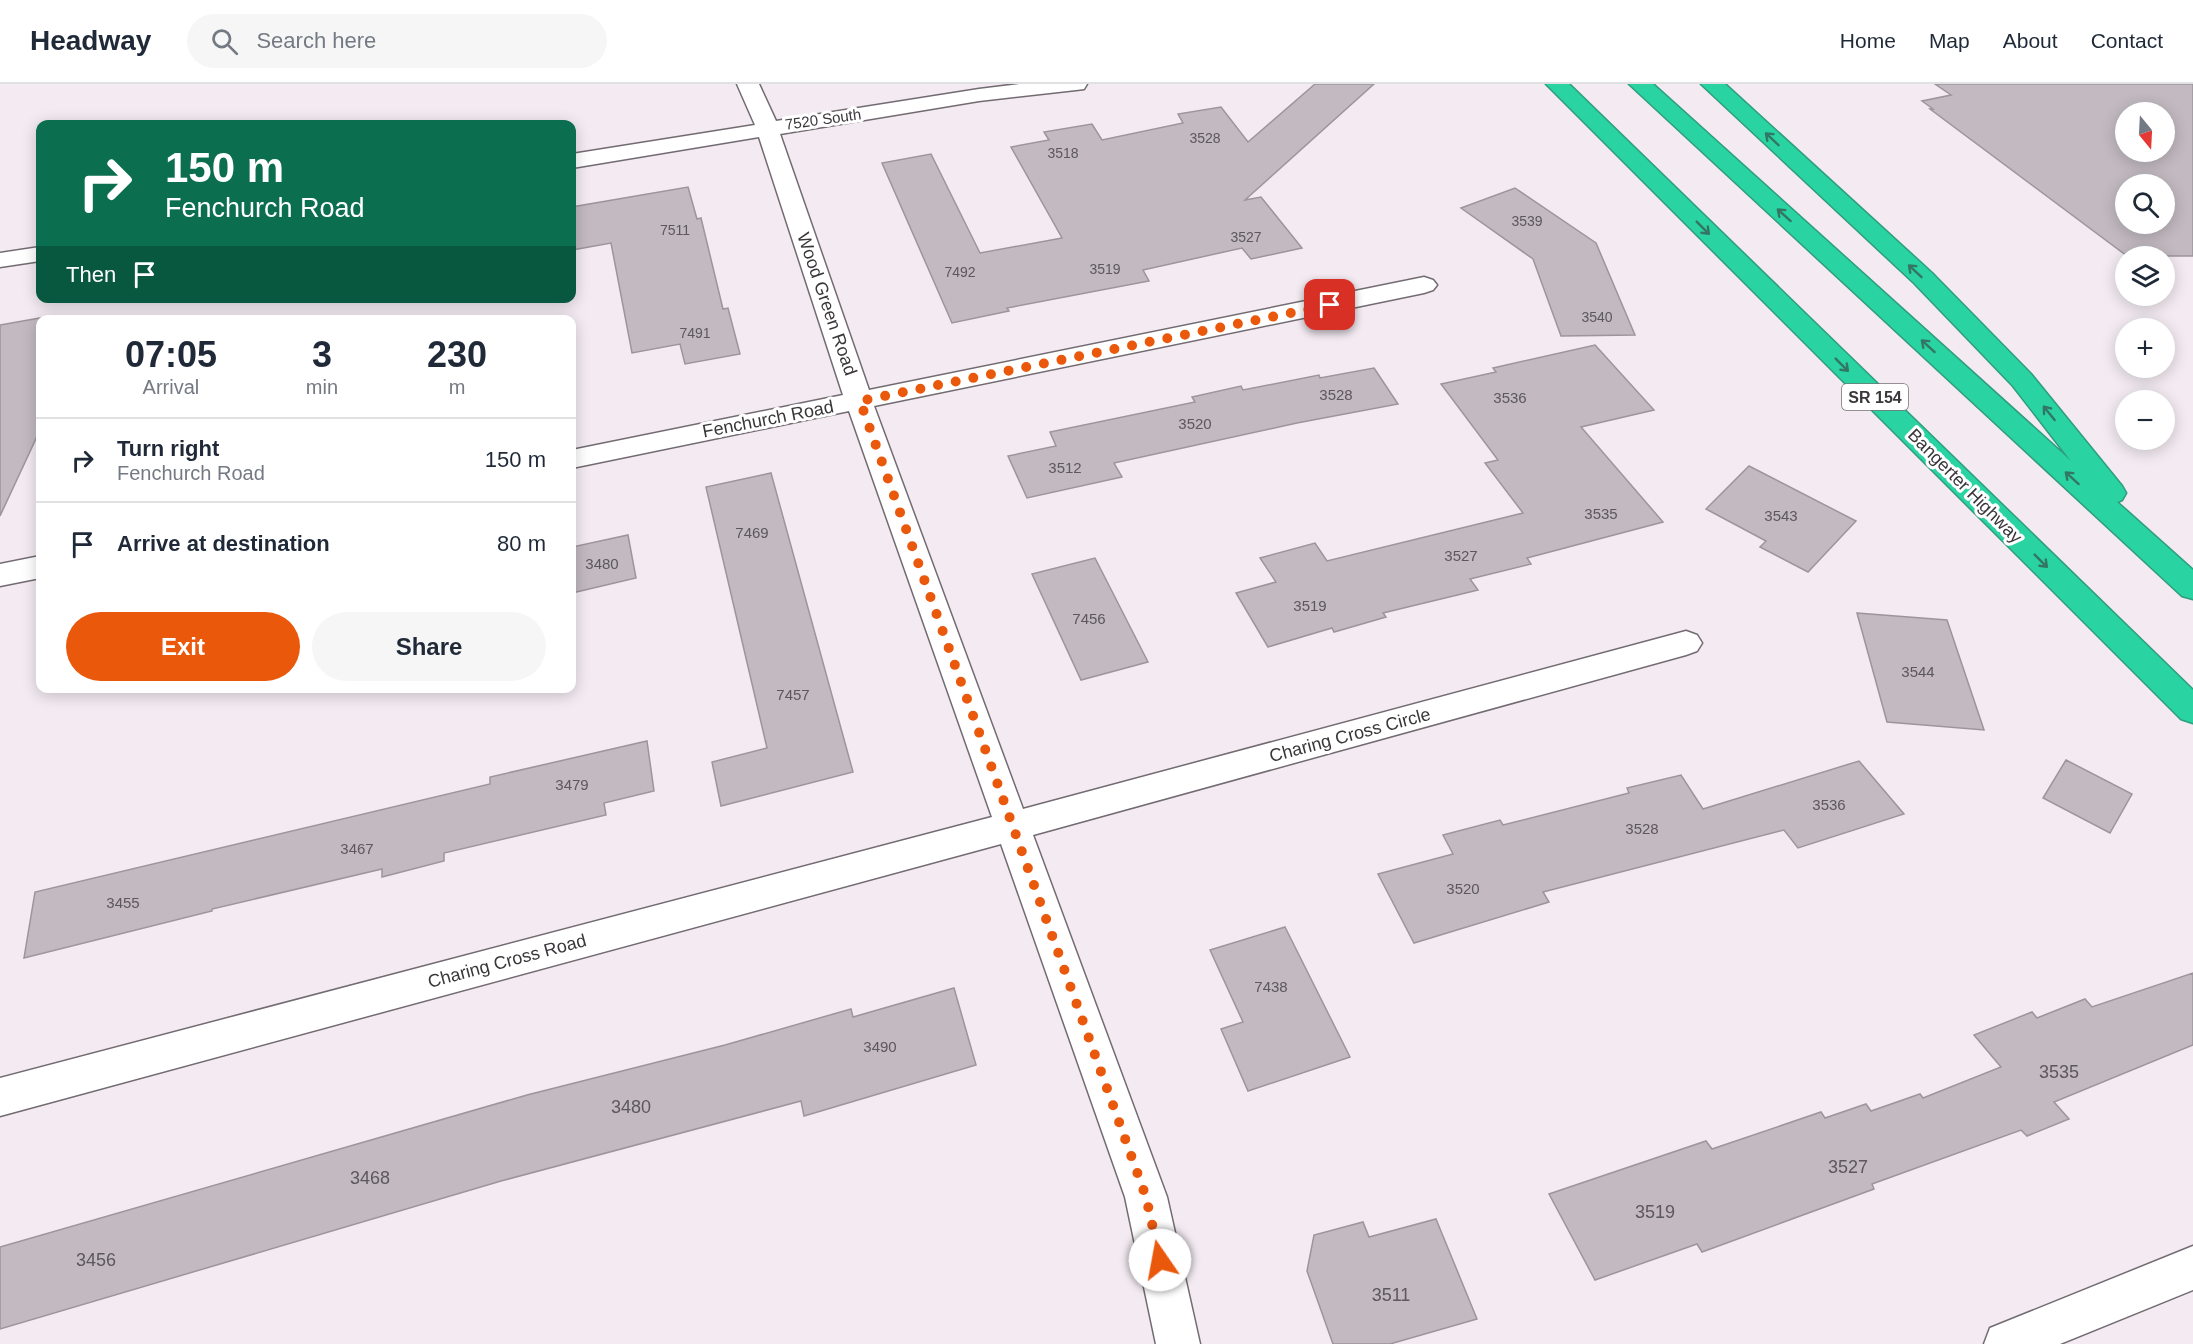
<!DOCTYPE html>
<html lang="en">
<head>
<meta charset="utf-8">
<style>
	body { margin:0; font-family:Helvetica,sans-serif; background:#f6f6f7; color:#1f2937; height:100vh; display:flex; flex-direction:column; font-size:22px; white-space:nowrap }
	* { box-sizing:border-box; margin:0 }
	p { font-size:20px; color:#747a83 }
	.icon { flex:none; width:33px; height:33px; fill:none; stroke:currentColor; stroke-width:2; stroke-linecap:round; stroke-linejoin:round }
	.map { position:relative; flex:1; overflow:hidden }
	.panel { position:absolute; left:36px; top:231px; width:540px; height:378px; display:flex; flex-direction:column; background:#fff; border-radius:12px; box-shadow:0 3px 15px #0003 }
	.panel>* { flex:none }
	.hud { position:absolute; left:36px; top:36px; width:540px; height:183px; border-radius:12px; box-shadow:0 3px 15px #0003; background:#0b6e4f; color:#fff; overflow:hidden }
	.needle { width:39px; rotate:162deg }
	.tools { position:absolute; left:2115px; top:18px; display:grid; gap:12px }
	.tools a { display:grid; place-items:center; width:60px; height:60px; border-radius:50%; background:#fff; box-shadow:0 3px 15px #0003; font-size:30px }
	.pin { position:absolute; display:grid; place-items:center; width:51px; height:51px; color:#fff; margin:-26px; border-radius:12px; box-shadow:0 3px 9px #0006 }
	.me { position:absolute; width:66px; margin:-33px; rotate:348deg; stroke-linejoin:round; filter:drop-shadow(0 0 4px #0008) }
	.turn { display:flex; align-items:center; gap:21px; height:126px; padding:0 30px; font-size:27px }
	.turn .icon { width:78px; height:78px; stroke-width:2.5 }
	.turn b { display:block; font-size:42px; line-height:51px }
	.then { display:flex; align-items:center; height:57px; padding:0 30px; background:#0003; gap:12px; font-size:22px }
	.eta { display:flex; justify-content:space-evenly; align-items:center; height:102px; text-align:center }
	.eta b { font-size:36px; font-weight:800; line-height:42px }
	.primary-button { display:flex; gap:12px; margin-top:auto; padding:12px 30px }
	.primary-button a { flex:1; height:69px; border-radius:36px; background:#ea580c; color:#fff; font-size:24px; font-weight:800; line-height:69px; text-align:center }
	.primary-button a+a { background:#f6f6f7; color:#1f2937 }
	ul { padding:0; list-style:none }
	li { display:flex; align-items:center; gap:18px; height:84px; padding:0 30px; border-top:2px solid #e0e1e3 }
	li div { flex:1 }
	li b { display:block; font-size:22px }
	li em { font-style:normal }
	header { display:flex; align-items:center; gap:36px; box-sizing:border-box; height:84px; padding:0 30px; background:#fff; border-bottom:2px solid #e0e1e3 }
	header strong { font-size:28px }
	nav { display:flex; gap:33px; margin-inline-start:auto; font-size:21px }
	.search { width:420px; height:54px; background:#f6f6f7; display:flex; align-items:center; gap:15px; box-sizing:border-box; padding:0 21px; border-radius:33px; color:#747a83; font-size:22px }
	.map>svg:first-child { display:block }
</style>
</head>
<body>
<header>
<strong>Headway</strong>
<div class="search"><svg class="icon" aria-label="search" viewBox="0 0 24 24"><circle cx="10" cy="10" r="6"/><path d="M15 15l6 6"/></svg>Search here</div>
<nav><a>Home</a><a>Map</a><a>About</a><a>Contact</a></nav>
</header>
<div class="map">
<svg width="2193" height="1260" viewBox="0 0 2193 1260">
	<rect width="100%" height="100%" fill="#f3eaf2"/>
	<!-- building -->
	<g fill="#c2b9c1" stroke="#9d959c" stroke-width="1.5" fill-rule="evenodd">
		<polygon points="1315,0 1374,0 1245,116 1261,113 1302,164 1251,175 1242,164 1143,186 1149,197 1007,224 1009,227 952,239 882,79 931,70 980,169 1062,154 1011,63 1049,56 1044,48 1092,40 1102,56 1183,39 1178,30 1221,23 1248,58"/>
		<path d="M 1935,0 L 2193,0 L 2193,172 L 2127,172 L 1930,25 L 1933,25 L 1922,17 L 1951,11 ZM 2126,28 L 2164,28 L 2164,68 L 2126,68 ZM 2126,100 L 2164,100 L 2164,140 L 2126,140 Z"/>
		<polygon points="688,103 697,135 701,134 723,225 728,224 740,270 685,280 680,260 632,269 611,159 572,166 572,123"/>
		<polygon points="1515,104 1596,159 1635,251 1561,252 1533,175 1461,124"/>
		<polygon points="40,234 40,346 0,432 0,241"/>
		<polygon points="1595,261 1654,326 1581,343 1663,438 1527,474 1531,480 1470,495 1478,506 1383,529 1386,533 1334,548 1332,544 1268,563 1236,509 1276,498 1260,474 1315,459 1327,477 1523,429 1485,379 1498,376 1441,300 1496,288 1493,284"/>
		<polygon points="1374,284 1398,320 1297,339 1114,379 1122,393 1027,414 1008,372 1056,362 1050,348 1195,318 1192,313 1241,302 1243,306 1319,291 1320,294"/>
		<polygon points="1749,382 1856,437 1808,488 1760,463 1766,457 1706,425"/>
		<polygon points="771,389 853,688 721,722 712,678 767,664 706,403"/>
		<polygon points="628,451 636,494 572,509 572,463"/>
		<polygon points="1095,474 1148,578 1081,596 1032,490"/>
		<polygon points="1857,529 1947,536 1984,646 1887,638"/>
		<polygon points="647,657 654,707 604,719 606,731 444,769 444,777 382,793 382,785 212,825 212,827 24,874 35,808 490,700 490,693"/>
		<polygon points="2066,676 2132,710 2110,749 2043,714"/>
		<polygon points="1859,677 1904,730 1798,764 1784,746 1543,808 1549,818 1414,859 1378,790 1453,770 1443,751 1500,736 1503,741 1629,709 1627,704 1681,691 1703,725"/>
		<polygon points="1285,843 1350,973 1248,1007 1221,945 1243,938 1210,866"/>
		<polygon points="2193,889 2193,961 2054,1018 2069,1035 2027,1052 2021,1046 1872,1100 1874,1105 1702,1168 1697,1160 1595,1196 1549,1110 1706,1057 1712,1065 1821,1028 1825,1034 1866,1020 1871,1027 1920,1010 1923,1014 2001,983 1974,951 2032,928 2037,934 2085,915 2092,923"/>
		<polygon points="954,904 976,981 804,1032 801,1017 501,1097 0,1245 0,1163 527,1011 725,961 851,925 853,933"/>
		<polygon points="1436,1135 1477,1235 1390,1260 1333,1260 1307,1187 1314,1151 1363,1138 1369,1153"/>
	</g>
	<g fill="none" stroke-linecap="round" stroke-linejoin="round">
		<defs>
			<g id="minor">
				<polygon points="737,0 759,0 776,37 979,5 1019,0 1087,0 1084,5 1076,6 979,17 780,50 869,306 1424,193 1433,196 1437,201 1433,206 1424,209 874,322 1023,725 1686,547 1697,551 1702,559 1697,567 1686,571 1033,751 1167,1113 1200,1260 1156,1260 1125,1113 1001,760 0,1032 0,994 992,733 849,327 572,384 572,366 843,311 759,53 572,84 572,70 755,41"/>
				<polygon points="40,163 40,177 0,183 0,169"/>
				<polygon points="40,472 40,494 0,502 0,480"/>
				<polygon points="2193,1162 2193,1206 2060,1260 1984,1260 1990,1244"/>
			</g>
			<g id="motorway">
				<polygon points="1546,0 1569,0 2193,606 2193,639 2181,635"/>
				<polygon points="1629,0 1653,0 2071,377 2013,302 1914,199 1701,0 1725,0 1932,189 2031,290 2122,402 2126,409 2122,416 2117,418 2193,486 2193,515 2182,512"/>
			</g>
		</defs>
		<!-- minor casing -->
		<use href="#minor" stroke="#736b72" stroke-width="3"/>
		<!-- motorway casing -->
		<use href="#motorway" stroke="#2f9d7e" stroke-width="3"/>
		<!-- minor -->
		<use href="#minor" fill="#fff" fill-rule="evenodd"/>
		<!-- motorway -->
		<use href="#motorway" fill="#29d4a2" fill-rule="evenodd"/>
	</g>
	<!-- one-way arrows -->
	<defs><path id="oneway-shaft" d="M-6 0H5M1.5-3L5.5 0L1.5 3" fill="none" stroke-width="1.6" stroke-linecap="round" stroke-linejoin="round" transform="scale(1.5)"/></defs>
	<g stroke="#337664">
		<use href="#oneway-shaft" transform="translate(1772 55) rotate(-137)"/>
		<use href="#oneway-shaft" transform="translate(1784 131) rotate(-138)"/>
		<use href="#oneway-shaft" transform="translate(1703 144) rotate(45)"/>
		<use href="#oneway-shaft" transform="translate(1915 187) rotate(-137)"/>
		<use href="#oneway-shaft" transform="translate(1928 262) rotate(-138)"/>
		<use href="#oneway-shaft" transform="translate(1842 281) rotate(45)"/>
		<use href="#oneway-shaft" transform="translate(2049 329) rotate(-129)"/>
		<use href="#oneway-shaft" transform="translate(2072 394) rotate(-138)"/>
		<use href="#oneway-shaft" transform="translate(2041 477) rotate(45)"/>
	</g>
	<g fill="none" stroke-linecap="round" stroke-linejoin="round">
		<!-- route -->
		<polyline stroke="#ea580c" stroke-width="10" stroke-dasharray="0 18" points="1160,1176 1146,1113 860,317 1330,221"/>
	</g>
	<g text-anchor="middle" dominant-baseline="central" stroke-width="6" stroke-linejoin="round" paint-order="stroke">
		<!-- far-number labels -->
		<g font-size="14" fill="#5c585c">
			<text x="1205" y="54">3528</text>
			<text x="1063" y="69">3518</text>
			<text x="1527" y="137">3539</text>
			<text x="675" y="146">7511</text>
			<text x="1246" y="153">3527</text>
			<text x="1105" y="185">3519</text>
			<text x="960" y="188">7492</text>
			<text x="1597" y="233">3540</text>
			<text x="695" y="249">7491</text>
		</g>
		<!-- far-street labels -->
		<g font-size="15" fill="#3a373a" stroke="#fff">
			<text transform="translate(823 35) rotate(-8)">7520 South</text>
		</g>
		<!-- number labels -->
		<g font-size="15" fill="#5c585c">
			<text x="1336" y="310">3528</text>
			<text x="1510" y="313">3536</text>
			<text x="1195" y="339">3520</text>
			<text x="1065" y="383">3512</text>
			<text x="1601" y="429">3535</text>
			<text x="1781" y="431">3543</text>
			<text x="752" y="448">7469</text>
			<text x="1461" y="471">3527</text>
			<text x="602" y="479">3480</text>
			<text x="1310" y="521">3519</text>
			<text x="1089" y="534">7456</text>
			<text x="1918" y="587">3544</text>
			<text x="793" y="610">7457</text>
			<text x="572" y="700">3479</text>
			<text x="1829" y="720">3536</text>
			<text x="1642" y="744">3528</text>
			<text x="357" y="764">3467</text>
			<text x="1463" y="804">3520</text>
			<text x="123" y="818">3455</text>
			<text x="1271" y="902">7438</text>
			<text x="880" y="962">3490</text>
		</g>
		<!-- shield labels -->
		<rect fill="#fff" stroke="#757375" stroke-width="1.5" x="1842" y="300" width="66" height="26" rx="4.5"/>
		<g font-size="16" font-weight="bold" fill="#3a373a">
			<text x="1875" y="313">SR 154</text>
		</g>
		<!-- street labels -->
		<g font-size="18" fill="#3a373a" stroke="#fff">
			<text transform="translate(827 220) rotate(71)">Wood Green Road</text>
			<text transform="translate(768 335) rotate(-11)">Fenchurch Road</text>
			<text transform="translate(1965 402) rotate(45)">Bangerter Highway</text>
			<text transform="translate(1350 651) rotate(-15)">Charing Cross Circle</text>
			<text transform="translate(507 877) rotate(-15)">Charing Cross Road</text>
		</g>
		<!-- near-number labels -->
		<g font-size="18" fill="#5c585c">
			<text x="2059" y="988">3535</text>
			<text x="631" y="1023">3480</text>
			<text x="1848" y="1083">3527</text>
			<text x="370" y="1094">3468</text>
			<text x="1655" y="1128">3519</text>
			<text x="96" y="1176">3456</text>
			<text x="1391" y="1211">3511</text>
		</g>
	</g>
</svg>
<div class="tools">
<a><svg class="needle" viewBox="-14 -14 28 28"><path d="M0-13l5 13h-10z" fill="#e53935"/><path d="M0 13l5-13h-10z" fill="#747a83"/></svg></a>
<a><svg class="icon" aria-label="search" viewBox="0 0 24 24"><circle cx="10" cy="10" r="6"/><path d="M15 15l6 6"/></svg></a>
<a><svg class="icon" aria-label="layers" viewBox="0 0 24 24"><path d="M12 4l9 5-9 5-9-5zM3 14l9 5 9-5"/></svg></a>
<a>+</a>
<a>−</a>
</div>
<div class="pin" style="left:1330px;top:221px;background:#d93025"><svg class="icon" aria-label="arrive" viewBox="0 0 24 24"><path d="M6 21V4h12l-3 4 3 4H6"/></svg></div>
<svg class="me" style="left:1160px;top:1176px" viewBox="-20 -20 40 40"><circle r="19" fill="#fff"/><path d="M0-13L10 11 0 6-10 11z" fill="#ea580c"/></svg>
<div class="hud">
<div class="turn"><svg class="icon" aria-label="right" viewBox="0 0 24 24"><path d="M7 20v-9h11M14 6l5 5-5 5"/></svg><div><b>150 m</b>Fenchurch Road</div></div>
<div class="then">Then<svg class="icon" aria-label="arrive" viewBox="0 0 24 24"><path d="M6 21V4h12l-3 4 3 4H6"/></svg></div>
</div>
<section class="panel">
<div class="eta">
<div><b>07:05</b><p>Arrival</p></div>
<div><b>3</b><p>min</p></div>
<div><b>230</b><p>m</p></div>
</div>
<ul>
<li><svg class="icon" aria-label="right" viewBox="0 0 24 24"><path d="M7 20v-9h11M14 6l5 5-5 5"/></svg><div><b>Turn right</b><p>Fenchurch Road</p></div><em>150 m</em></li>
<li><svg class="icon" aria-label="arrive" viewBox="0 0 24 24"><path d="M6 21V4h12l-3 4 3 4H6"/></svg><div><b>Arrive at destination</b></div><em>80 m</em></li>
</ul>
<div class="primary-button"><a>Exit</a><a>Share</a></div>
</section>
</div>
</body>
</html>
